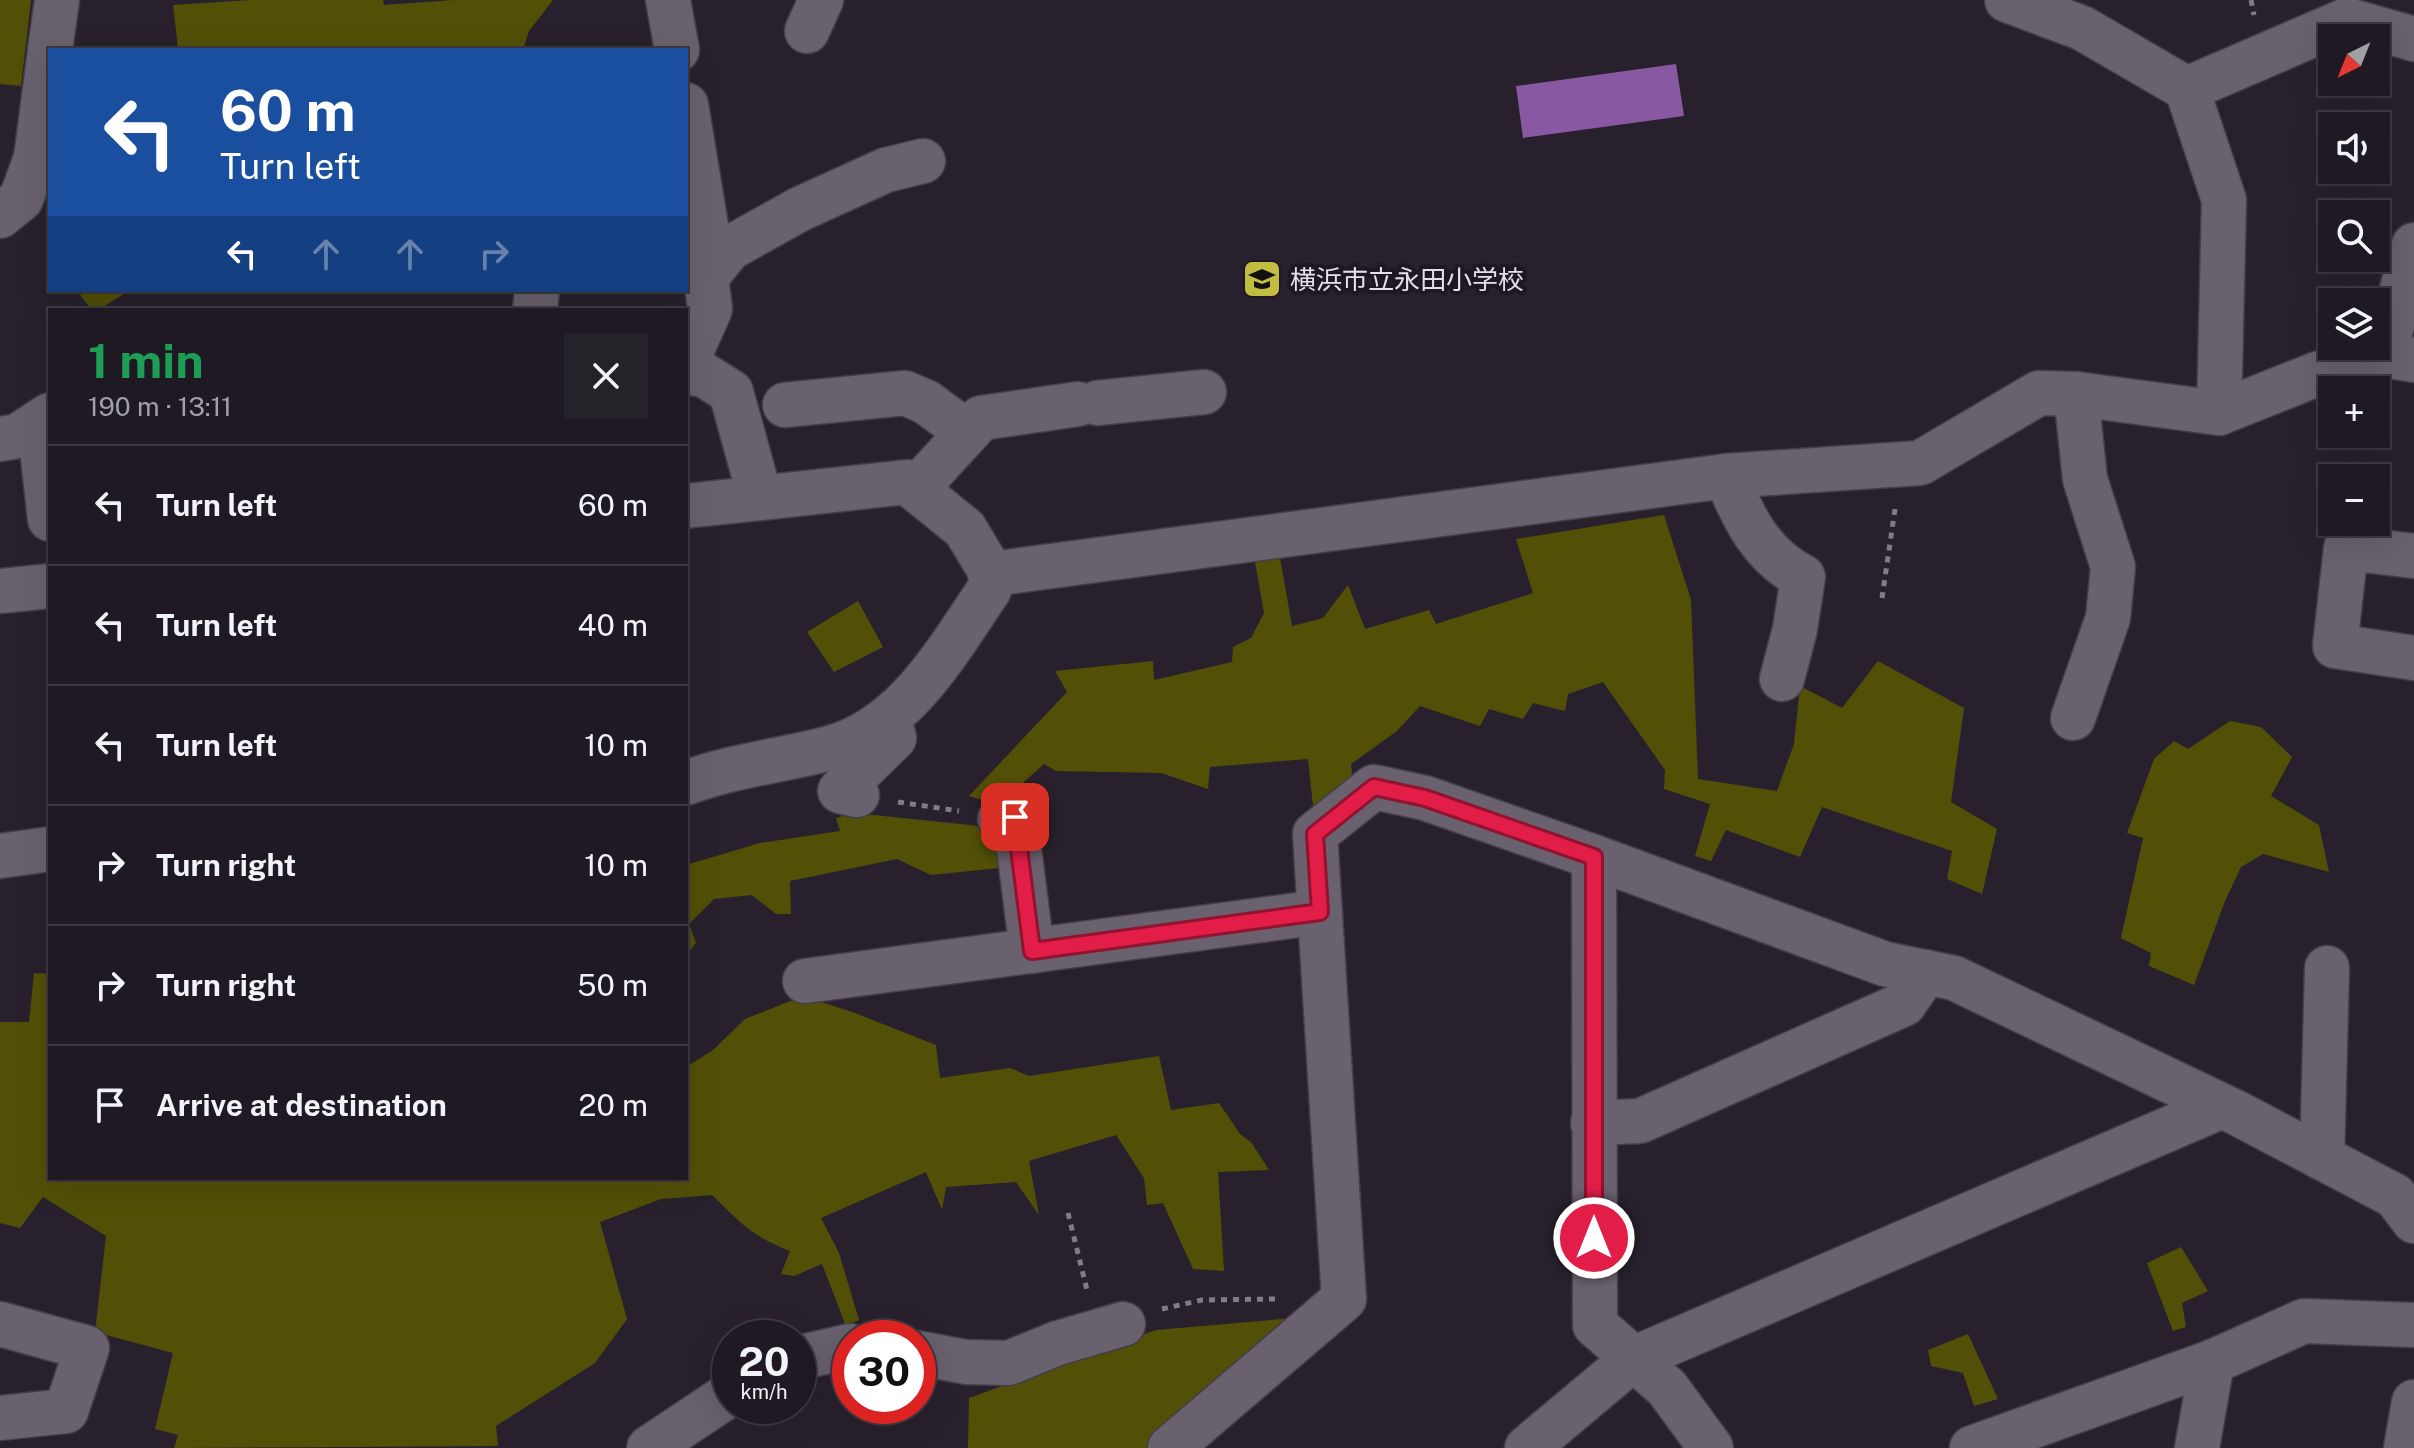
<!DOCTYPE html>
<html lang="en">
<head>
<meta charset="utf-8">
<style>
	body { margin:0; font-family:"Public Sans","Noto Sans JP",sans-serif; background:#26222a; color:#f1f3f6; height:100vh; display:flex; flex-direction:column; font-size:30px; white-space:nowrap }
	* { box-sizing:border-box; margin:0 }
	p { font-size:26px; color:#a1a0a5 }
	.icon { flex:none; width:44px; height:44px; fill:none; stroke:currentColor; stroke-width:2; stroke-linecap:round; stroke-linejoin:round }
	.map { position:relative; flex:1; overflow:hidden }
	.details { position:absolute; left:48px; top:308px; width:640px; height:872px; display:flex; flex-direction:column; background:#1e1922; border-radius:0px; box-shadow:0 8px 32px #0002,0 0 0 2px #3c3840 }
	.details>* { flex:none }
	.guide { position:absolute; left:48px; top:48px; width:640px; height:244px; border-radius:0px; box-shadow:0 8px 32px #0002,0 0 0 2px #3c3840; background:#1a4fa0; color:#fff; overflow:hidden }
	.needle { width:52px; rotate:223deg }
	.controls { position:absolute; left:2318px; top:24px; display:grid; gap:16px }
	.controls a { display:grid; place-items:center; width:72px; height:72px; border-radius:0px; background:#1e1922; box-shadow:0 8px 32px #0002,0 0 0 2px #3c3840; font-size:40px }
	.speed { position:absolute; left:712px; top:1320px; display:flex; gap:16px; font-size:40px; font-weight:700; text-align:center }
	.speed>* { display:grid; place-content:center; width:104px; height:104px; border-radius:50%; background:#1e1922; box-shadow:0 8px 32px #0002,0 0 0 2px #3c3840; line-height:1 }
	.speed small { font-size:20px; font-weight:400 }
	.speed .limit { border:12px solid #d22; background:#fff; color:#111 }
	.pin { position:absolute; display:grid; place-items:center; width:68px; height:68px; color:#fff; margin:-34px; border-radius:16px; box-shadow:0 4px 12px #0006 }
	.me { position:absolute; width:88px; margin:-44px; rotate:0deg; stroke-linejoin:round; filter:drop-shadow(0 0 6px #0008) }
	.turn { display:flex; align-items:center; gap:28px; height:168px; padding:0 40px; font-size:36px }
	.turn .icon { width:104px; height:104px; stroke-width:2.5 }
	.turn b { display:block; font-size:56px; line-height:68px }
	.lanes { display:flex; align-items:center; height:76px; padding:0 40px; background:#0003; justify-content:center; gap:40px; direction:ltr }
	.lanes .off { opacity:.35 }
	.round { display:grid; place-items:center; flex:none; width:84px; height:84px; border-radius:0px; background:#26222a }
	.head { display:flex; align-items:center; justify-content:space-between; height:136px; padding:0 40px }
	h1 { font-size:48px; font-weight:700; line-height:60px; color:#1e9e55 }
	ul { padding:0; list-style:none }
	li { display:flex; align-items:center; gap:24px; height:120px; padding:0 40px; border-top:2px solid #3c3840 }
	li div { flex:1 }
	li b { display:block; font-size:30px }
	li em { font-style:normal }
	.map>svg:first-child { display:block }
</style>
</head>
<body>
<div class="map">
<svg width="2414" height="1448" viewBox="0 0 2414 1448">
	<rect width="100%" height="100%" fill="#28212d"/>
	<!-- green -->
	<g fill="#525007">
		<polygon points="0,0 31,0 21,86 0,84"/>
		<polygon points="250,0 383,0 384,5 454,0 553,0 529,31 523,50 147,50 178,48 173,5"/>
		<polygon points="87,290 130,290 98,310 92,310 80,295"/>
		<polygon points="1664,515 1691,600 1698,779 1777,791 1794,744 1800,686 1842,708 1878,661 1964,708 1951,802 1997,829 1982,894 1947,879 1952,851 1822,807 1800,857 1726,830 1711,861 1695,856 1710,804 1664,789 1665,770 1603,682 1568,694 1565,711 1533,703 1523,719 1489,709 1480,726 1420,706 1397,731 1351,764 1353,783 1314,815 1308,759 1210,767 1208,789 1161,773 1056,771 1044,764 998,805 969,796 1067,692 1055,671 1153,661 1154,680 1232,662 1233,647 1251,638 1264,613 1255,562 1280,558 1292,626 1323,618 1348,585 1365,629 1429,610 1436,624 1533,593 1516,539"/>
		<polygon points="858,601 883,647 834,672 807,632"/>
		<polygon points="2230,721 2261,727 2292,757 2271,796 2319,825 2329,872 2263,854 2241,867 2225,901 2194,985 2149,966 2151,953 2121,938 2143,838 2127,833 2154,759 2174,741 2188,749"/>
		<polygon points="854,813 989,827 994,835 999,868 931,875 897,859 790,881 791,914 776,914 752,895 714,899 689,924 696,943 686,955 686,865 760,843 840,831 836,818"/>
		<path d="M 34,973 L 50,974 L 50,1178 L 686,1178 L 686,1067 L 713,1050 L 745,1019 L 803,996 L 855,1013 L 936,1045 L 940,1078 L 1010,1068 L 1029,1076 L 1159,1056 L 1171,1110 L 1219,1103 L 1240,1134 L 1251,1142 L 1269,1170 L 1218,1172 L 1224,1271 L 1193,1269 L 1163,1203 L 1147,1205 L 1144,1178 L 1116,1135 L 1029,1161 L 1039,1215 L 1016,1182 L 946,1187 L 942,1210 L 926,1172 L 821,1218 L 839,1253 L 859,1320 L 846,1326 L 822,1264 L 794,1276 L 781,1274 L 790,1251 C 751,1236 741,1223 712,1195 L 661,1199 L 600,1222 L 627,1319 L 595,1363 L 496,1426 L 498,1446 L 174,1448 L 178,1435 L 155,1429 L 173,1353 L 95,1332 L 106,1236 L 43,1197 L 20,1228 L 0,1223 L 0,1022 L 29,1022 Z"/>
		<polygon points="2181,1247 2208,1291 2182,1303 2186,1327 2173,1331 2147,1263"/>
		<polygon points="1294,1318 1153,1448 968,1448 969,1398 1156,1330"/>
		<polygon points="1968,1334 1998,1399 1974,1406 1963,1373 1931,1366 1928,1350"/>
	</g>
	<!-- water -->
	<polygon fill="#8859a2" points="1676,64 1684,116 1523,138 1516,86"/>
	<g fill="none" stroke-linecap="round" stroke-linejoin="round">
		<defs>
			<g id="minor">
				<polyline points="668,0 677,50"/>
				<polyline points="2007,0 2082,28 2187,89 2224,200 2219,413"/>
				<polyline points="807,31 821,0"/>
				<polyline points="50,50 57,0"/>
				<polyline points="2187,89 2347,20 2414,39"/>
				<polyline points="686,105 713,268"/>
				<polyline points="0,216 21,199 36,158 50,51"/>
				<polyline points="535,310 537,290"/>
				<polyline points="2384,355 2414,245"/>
				<polyline points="686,363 710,309 706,277 730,248 800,209 886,170 923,161"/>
				<polyline points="686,372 704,375 731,392 760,497"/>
				<polyline points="1097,403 1204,392"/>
				<polyline points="785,405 905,393 926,402 967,432"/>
				<polyline points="39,422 50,519"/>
				<polyline points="0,439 18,436 50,415"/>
				<path d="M 1726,476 C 1743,517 1761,556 1803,577 L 1795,629 L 1782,679"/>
				<polyline points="916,489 981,418 1078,404"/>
				<polyline points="686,506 907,482 965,529 992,574 1726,476 1920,463 2039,393 2076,394 2219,413 2317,374 2384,355 2414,360"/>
				<polyline points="2414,556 2346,548 2335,646 2414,658"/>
				<polyline points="0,591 50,586"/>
				<polyline points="2073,718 2108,618 2113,567 2085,479 2076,394"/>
				<path d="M 686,783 C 734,765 781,761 830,748 C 906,727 947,651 989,590 L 992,574"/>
				<polyline points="857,795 840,791 894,738 890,723"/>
				<polyline points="1000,819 1015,817 1032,951"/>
				<polyline points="0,856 50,849"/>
				<polyline points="1594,857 1595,1325 1667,1388 1711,1448"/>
				<polyline points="805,981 1320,912"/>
				<polyline points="1593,1123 1640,1121 1904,1004 1926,972"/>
				<polyline points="2322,1158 2327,968"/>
				<polyline points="0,1324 87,1348 66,1411 0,1418"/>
				<polyline points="918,1353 966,1362 1009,1363 1058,1343 1123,1324"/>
				<polyline points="798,1358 850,1346"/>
				<polyline points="649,1448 730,1394"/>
				<polyline points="1170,1448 1344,1299 1315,834 1374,787 1425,798 1594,857 1885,964 1954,978 2237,1113 2395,1196 2414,1221"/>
				<polyline points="1527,1448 1633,1359 2222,1106"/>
				<polyline points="1972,1448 2212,1362 2304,1321 2414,1325"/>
				<polyline points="2197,1448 2212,1362"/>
				<polyline points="2406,1448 2414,1402"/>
			</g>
		</defs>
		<!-- minor casing -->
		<use href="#minor" stroke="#443e48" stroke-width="47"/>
		<!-- path -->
		<g stroke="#827c86" stroke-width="5" stroke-dasharray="6 6" stroke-linecap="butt">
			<polyline points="2251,0 2254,15"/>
			<polyline points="1882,598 1895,509"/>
			<polyline points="898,802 959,811"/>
			<polyline points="1068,1213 1087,1290"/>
			<polyline points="1162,1309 1202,1300 1275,1299"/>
		</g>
		<!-- minor -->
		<use href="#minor" stroke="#69616e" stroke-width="44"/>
	</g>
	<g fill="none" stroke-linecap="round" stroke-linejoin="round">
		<defs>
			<polyline id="route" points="1015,817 1032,951 1320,912 1315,834 1374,787 1425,798 1594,857 1594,1238"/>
		</defs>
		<!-- route casing -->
		<use href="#route" stroke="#92132f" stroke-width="20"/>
		<!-- route -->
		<use href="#route" stroke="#e11d48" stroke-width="14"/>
	</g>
	<!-- icons -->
	<defs>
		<symbol id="school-square" viewBox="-11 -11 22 22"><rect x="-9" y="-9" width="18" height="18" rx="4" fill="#c1bd40" stroke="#1f1823"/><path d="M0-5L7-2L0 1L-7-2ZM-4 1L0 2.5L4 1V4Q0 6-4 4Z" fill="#111"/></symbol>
	</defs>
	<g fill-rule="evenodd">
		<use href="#school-square" x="1240" y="257" width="44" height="44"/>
	</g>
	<g text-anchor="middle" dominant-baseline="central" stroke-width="8" stroke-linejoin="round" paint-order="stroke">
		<!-- poi labels -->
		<g font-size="26" fill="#e5e0e8" stroke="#1f1823" text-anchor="start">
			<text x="1290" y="279">横浜市立永田小学校</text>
		</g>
	</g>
</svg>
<div class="controls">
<a><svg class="needle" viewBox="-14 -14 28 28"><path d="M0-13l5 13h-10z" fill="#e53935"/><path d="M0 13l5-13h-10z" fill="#a1a0a5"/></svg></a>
<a><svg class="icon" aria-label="sound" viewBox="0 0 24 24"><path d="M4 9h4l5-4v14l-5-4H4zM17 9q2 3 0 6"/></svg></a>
<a><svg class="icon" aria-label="search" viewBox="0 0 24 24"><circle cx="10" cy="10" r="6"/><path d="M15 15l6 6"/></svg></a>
<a><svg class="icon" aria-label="layers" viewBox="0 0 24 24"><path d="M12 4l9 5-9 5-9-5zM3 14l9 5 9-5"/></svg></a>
<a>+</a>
<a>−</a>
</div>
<div class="speed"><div>20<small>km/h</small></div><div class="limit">30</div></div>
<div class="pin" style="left:1015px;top:817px;background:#d93025"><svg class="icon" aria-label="arrive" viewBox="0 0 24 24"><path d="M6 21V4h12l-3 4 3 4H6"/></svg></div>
<svg class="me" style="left:1594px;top:1238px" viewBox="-20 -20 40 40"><circle r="17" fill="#e11d48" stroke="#fff" stroke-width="3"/><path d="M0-11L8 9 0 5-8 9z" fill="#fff"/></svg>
<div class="guide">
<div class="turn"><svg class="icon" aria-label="left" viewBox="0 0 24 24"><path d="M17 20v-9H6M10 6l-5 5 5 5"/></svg><div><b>60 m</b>Turn left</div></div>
<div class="lanes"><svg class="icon" aria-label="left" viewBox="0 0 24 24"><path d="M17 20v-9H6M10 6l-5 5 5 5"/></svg><svg class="icon off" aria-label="ahead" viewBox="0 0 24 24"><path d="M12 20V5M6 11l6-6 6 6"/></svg><svg class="icon off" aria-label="ahead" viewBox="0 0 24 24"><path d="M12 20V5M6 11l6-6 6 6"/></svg><svg class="icon off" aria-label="right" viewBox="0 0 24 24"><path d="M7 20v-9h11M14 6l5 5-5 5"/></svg></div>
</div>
<section class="details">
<div class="head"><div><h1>1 min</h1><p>190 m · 13:11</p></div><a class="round"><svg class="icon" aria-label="close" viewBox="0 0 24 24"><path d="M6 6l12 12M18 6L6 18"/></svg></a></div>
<ul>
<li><svg class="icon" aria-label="left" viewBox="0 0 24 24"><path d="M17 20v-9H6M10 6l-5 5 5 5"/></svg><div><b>Turn left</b></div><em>60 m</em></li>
<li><svg class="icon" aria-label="left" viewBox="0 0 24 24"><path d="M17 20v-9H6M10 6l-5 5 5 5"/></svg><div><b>Turn left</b></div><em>40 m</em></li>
<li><svg class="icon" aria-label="left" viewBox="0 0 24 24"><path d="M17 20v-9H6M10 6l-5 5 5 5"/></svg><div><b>Turn left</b></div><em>10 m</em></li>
<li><svg class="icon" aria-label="right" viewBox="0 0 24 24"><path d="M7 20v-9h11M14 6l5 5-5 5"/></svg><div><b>Turn right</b></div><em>10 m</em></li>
<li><svg class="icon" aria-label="right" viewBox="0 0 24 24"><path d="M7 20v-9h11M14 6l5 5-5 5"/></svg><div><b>Turn right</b></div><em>50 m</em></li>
<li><svg class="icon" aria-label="arrive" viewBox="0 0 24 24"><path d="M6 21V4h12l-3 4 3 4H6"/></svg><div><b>Arrive at destination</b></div><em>20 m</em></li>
</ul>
</section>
</div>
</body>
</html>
